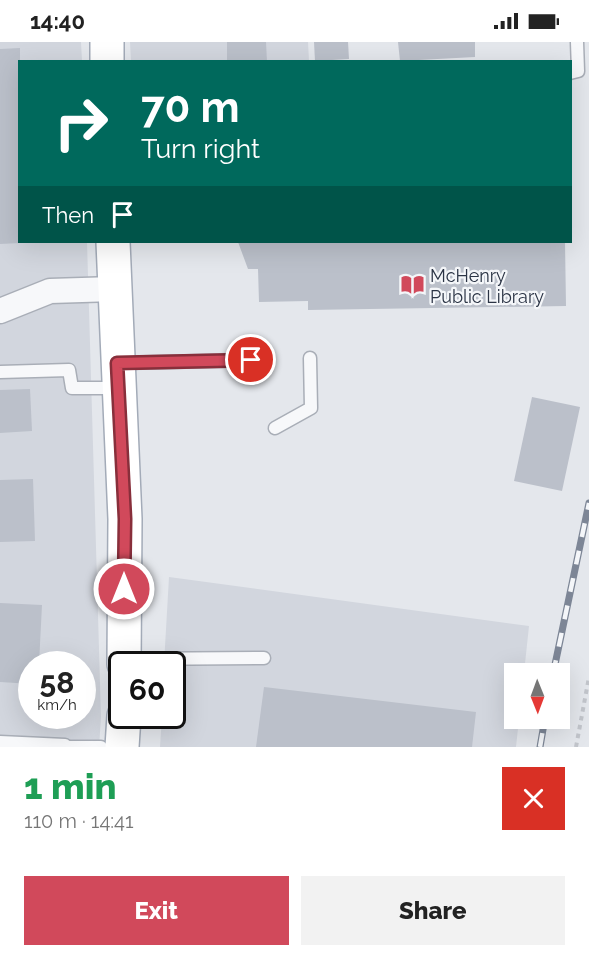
<!DOCTYPE html>
<html lang="en">
<head>
<meta charset="utf-8">
<style>
	body { margin:0; font-family:Raleway,sans-serif; background:#f2f2f2; color:#222; height:100vh; display:flex; flex-direction:column; font-size:22px; white-space:nowrap }
	* { box-sizing:border-box; margin:0 }
	p { font-size:20px; color:#767676 }
	.icon { flex:none; width:33px; height:33px; fill:none; stroke:currentColor; stroke-width:2; stroke-linecap:round; stroke-linejoin:round }
	.map { position:relative; height:705px; overflow:hidden }
	.drawer { display:flex; flex-direction:column; background:#fff; flex:1 }
	.drawer>* { flex:none }
	.top-card { position:absolute; left:18px; top:18px; width:554px; height:183px; border-radius:0px; box-shadow:0 6px 24px #0002; background:#00695c; color:#fff; overflow:hidden }
	.needle { width:39px; rotate:179deg }
	.tools { position:absolute; left:504px; top:621px; display:grid; gap:12px }
	.tools a { display:grid; place-items:center; width:66px; height:66px; border-radius:0px; background:#fff; box-shadow:0 6px 24px #0002; font-size:30px }
	.speed { position:absolute; left:18px; top:609px; display:flex; gap:12px; font-size:30px; font-weight:700; text-align:center }
	.speed>* { display:grid; place-content:center; width:78px; height:78px; border-radius:50%; background:#fff; box-shadow:0 6px 24px #0002; line-height:1 }
	.speed small { font-size:15px; font-weight:400 }
	.speed .limit { border:3px solid #111; border-radius:9px; background:#fff; color:#111 }
	.pin { position:absolute; display:grid; place-items:center; width:51px; height:51px; color:#fff; margin:-26px; border:3px solid #fff; border-radius:50%; box-shadow:0 2px 6px #0007 }
	.me { position:absolute; width:66px; margin:-33px; rotate:0deg; stroke-linejoin:round; filter:drop-shadow(0 0 4px #0008) }
	.turn { display:flex; align-items:center; gap:21px; height:126px; padding:0 24px; font-size:27px }
	.turn .icon { width:78px; height:78px; stroke-width:2.5 }
	.turn b { display:block; font-size:42px; line-height:51px }
	.then { display:flex; align-items:center; height:57px; padding:0 24px; background:#0003; gap:12px; font-size:22px }
	.round { display:grid; place-items:center; flex:none; width:63px; height:63px; border-radius:0px; background:#f2f2f2 }
	.overview { display:flex; align-items:center; justify-content:space-between; height:102px; padding:0 24px }
	h1 { font-size:36px; font-weight:800; line-height:45px; color:#1e9e55 }
	.action { display:flex; gap:12px; margin-top:auto; padding:12px 24px }
	.action a { flex:1; height:69px; border-radius:0px; background:#d1495b; color:#fff; font-size:24px; font-weight:800; line-height:69px; text-align:center }
	.action a+a { background:#f2f2f2; color:#222 }
	.status { display:flex; justify-content:space-between; align-items:center; height:42px; padding:0 30px; background:#fff; direction:ltr }
	.status svg { height:16px; fill:currentColor }
	.map>svg:first-child { display:block }
</style>
</head>
<body>
<div class="status"><b>14:40</b><svg viewBox="0 0 49 12"><path d="M0 12V9h3v3zM5 12V6h3v6zM10 12V3h3v9zM15 12V0h3v12zM26 1h20v11H26zM47 4h2v5h-2z"/></svg></div>
<div class="map">
<svg width="589" height="705" viewBox="0 0 589 705">
	<rect width="100%" height="100%" fill="#e4e7ec"/>
	<!-- built -->
	<g fill="#d2d6de" fill-rule="evenodd">
		<path d="M 0,0 L 81,0 L 82,19 L 20,20 L 20,200 L 87,200 L 101,675 L 99,705 L 0,705 ZM 32,622 L 82,622 L 82,674 L 32,674 Z"/>
		<polygon points="130,0 308,0 309,19 131,19"/>
		<polygon points="169,535 529,584 524,631 514,632 514,676 519,677 516,705 160,705 162,674 172,674 172,622 164,622"/>
	</g>
	<!-- building -->
	<g fill="#bbc0ca">
		<polygon points="227,0 266,0 267,20 227,20"/>
		<polygon points="314,0 348,0 349,17 315,19"/>
		<polygon points="398,0 475,0 475,15 400,19"/>
		<polygon points="20,6 20,201 0,202 0,7"/>
		<polygon points="238,200 565,200 566,264 308,268 308,259 259,260 258,227 248,227"/>
		<polygon points="30,347 32,389 0,391 0,348"/>
		<polygon points="532,355 580,365 562,449 514,439"/>
		<polygon points="33,437 35,499 0,500 0,438"/>
		<polygon points="0,561 42,563 39,622 32,622 32,642 0,640"/>
		<polygon points="264,645 476,670 472,705 256,705"/>
	</g>
	<g fill="none" stroke-linecap="round" stroke-linejoin="round">
		<defs>
			<g id="service">
				<polyline points="570,31 578,29 577,0"/>
				<polyline points="121,321 251,318"/>
				<polyline points="0,330 69,328 72,346 117,346"/>
				<polyline points="275,386 311,366 310,316"/>
				<polyline points="125,617 264,616"/>
				<polyline points="0,700 65,703"/>
				<polyline points="65,705 101,705"/>
			</g>
			<polyline id="minor" points="0,269 50,249 114,247"/>
			<g id="primary">
				<polyline points="107,0 107,20"/>
				<polyline points="113,200 125,477 124,622"/>
				<polyline points="122,705 124,674"/>
			</g>
		</defs>
		<!-- service casing -->
		<use href="#service" stroke="#a9aeb7" stroke-width="15"/>
		<!-- minor casing -->
		<use href="#minor" stroke="#a9aeb7" stroke-width="27"/>
		<!-- primary casing -->
		<use href="#primary" stroke="#a3abb8" stroke-width="36"/>
		<!-- path -->
		<polyline stroke="#c2c5cb" stroke-width="4" stroke-dasharray="4.5 4.5" stroke-linecap="butt" points="576,705 589,635"/>
		<!-- service -->
		<use href="#service" stroke="#f7f8fa" stroke-width="12"/>
		<!-- minor -->
		<use href="#minor" stroke="#f7f8fa" stroke-width="24"/>
		<!-- primary -->
		<use href="#primary" stroke="#fff" stroke-width="33"/>
		<defs>
			<g id="rail">
				<polyline points="553,632 589,461"/>
				<polyline points="540,705 545,676"/>
			</g>
		</defs>
		<!-- rail casing -->
		<use href="#rail" stroke="#7d8696" stroke-width="7"/>
		<!-- rail -->
		<use href="#rail" stroke="#f4f6f9" stroke-width="4.5" stroke-dasharray="14" stroke-linecap="butt"/>
	</g>
	<g fill="none" stroke-linecap="round" stroke-linejoin="round">
		<defs>
			<polyline id="route" points="124,547 125,477 117,321 251,318"/>
		</defs>
		<!-- route casing -->
		<use href="#route" stroke="#882f3b" stroke-width="15"/>
		<!-- route -->
		<use href="#route" stroke="#d1495b" stroke-width="10"/>
	</g>
	<!-- icons -->
	<defs>
		<symbol id="library-bare" viewBox="-9 -9 18 18"><path d="M-6-4Q-3-5.5-.7-3.5V5Q-3 3-6 4ZM6-4Q3-5.5 .7-3.5V5Q3 3 6 4Z" fill="#d1495b" stroke="#f4f6f9" stroke-width="2.5" paint-order="stroke"/></symbol>
	</defs>
	<g fill-rule="evenodd">
		<use href="#library-bare" x="396" y="226" width="33" height="33"/>
	</g>
	<g text-anchor="middle" dominant-baseline="central" stroke-width="4.5" stroke-linejoin="round" paint-order="stroke">
		<!-- poi labels -->
		<g font-size="18" fill="#2b3445" stroke="#f4f6f9" text-anchor="start">
			<text x="430" y="233">McHenry<tspan x="430" dy="21">Public Library</tspan></text>
		</g>
	</g>
</svg>
<div class="tools">
<a><svg class="needle" viewBox="-14 -14 28 28"><path d="M0-13l5 13h-10z" fill="#e53935"/><path d="M0 13l5-13h-10z" fill="#767676"/></svg></a>
</div>
<div class="speed"><div>58<small>km/h</small></div><div class="limit">60</div></div>
<div class="pin" style="left:251px;top:318px;background:#d93025"><svg class="icon" aria-label="arrive" viewBox="0 0 24 24"><path d="M6 21V4h12l-3 4 3 4H6"/></svg></div>
<svg class="me" style="left:124px;top:547px" viewBox="-20 -20 40 40"><circle r="17" fill="#d1495b" stroke="#fff" stroke-width="3"/><path d="M0-11L8 9 0 5-8 9z" fill="#fff"/></svg>
<div class="top-card">
<div class="turn"><svg class="icon" aria-label="right" viewBox="0 0 24 24"><path d="M7 20v-9h11M14 6l5 5-5 5"/></svg><div><b>70 m</b>Turn right</div></div>
<div class="then">Then<svg class="icon" aria-label="arrive" viewBox="0 0 24 24"><path d="M6 21V4h12l-3 4 3 4H6"/></svg></div>
</div>
</div>
<section class="drawer">
<div class="overview"><div><h1>1 min</h1><p>110 m · 14:41</p></div><a class="round" style="background:#d93025;color:#fff"><svg class="icon" aria-label="close" viewBox="0 0 24 24"><path d="M6 6l12 12M18 6L6 18"/></svg></a></div>
<div class="action"><a>Exit</a><a>Share</a></div>
</section>
</body>
</html>
